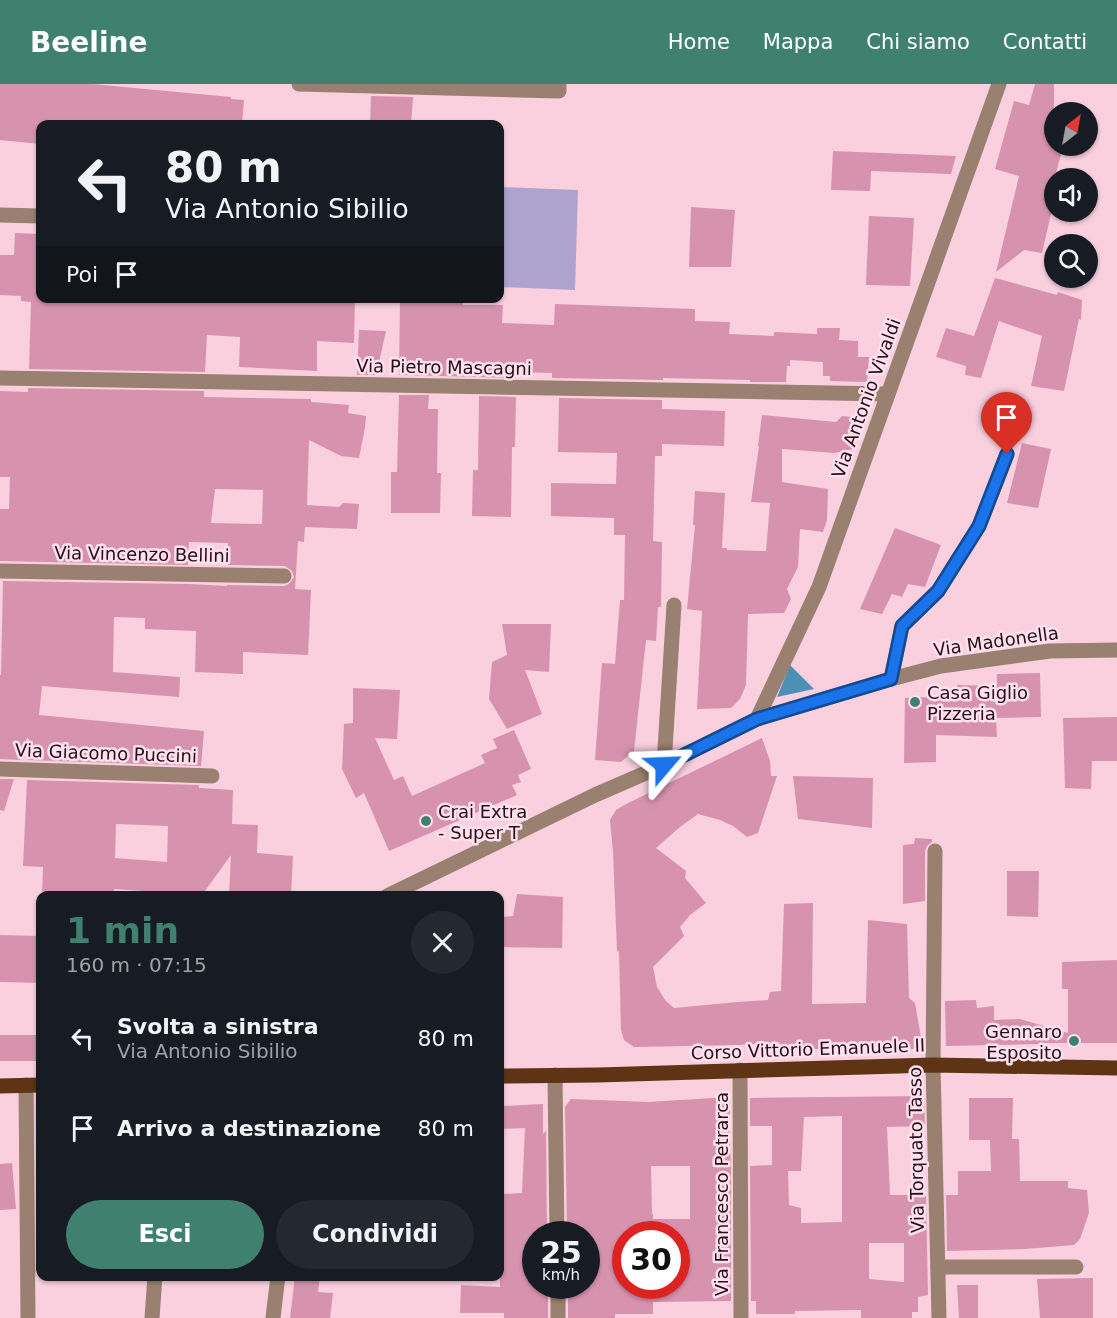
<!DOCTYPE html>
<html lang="it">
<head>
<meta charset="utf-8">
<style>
	body { margin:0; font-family:"DejaVu Sans",sans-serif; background:#242831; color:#f1f3f6; height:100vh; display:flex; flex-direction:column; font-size:22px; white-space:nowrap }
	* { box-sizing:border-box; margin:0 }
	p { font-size:20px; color:#9ea1a6 }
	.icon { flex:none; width:33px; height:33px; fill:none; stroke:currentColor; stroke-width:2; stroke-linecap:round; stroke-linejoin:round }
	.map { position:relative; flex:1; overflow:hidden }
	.sheet { position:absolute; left:36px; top:807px; width:468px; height:390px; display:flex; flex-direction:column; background:#171b24; border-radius:12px; box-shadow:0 2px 4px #0004 }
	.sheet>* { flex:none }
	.hud { position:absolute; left:36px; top:36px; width:468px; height:183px; border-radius:12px; box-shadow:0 2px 4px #0004; background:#171b24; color:#f1f3f6; overflow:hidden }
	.needle { width:39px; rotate:31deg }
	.fabs { position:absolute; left:1044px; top:18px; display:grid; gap:12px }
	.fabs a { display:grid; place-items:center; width:54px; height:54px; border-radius:50%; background:#171b24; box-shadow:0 2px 4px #0004; font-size:30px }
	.speed { position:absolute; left:522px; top:1137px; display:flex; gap:12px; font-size:30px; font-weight:700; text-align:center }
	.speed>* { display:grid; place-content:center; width:78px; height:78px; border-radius:50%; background:#171b24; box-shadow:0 2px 4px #0004; line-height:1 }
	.speed small { font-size:15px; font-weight:400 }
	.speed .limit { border:9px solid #d22; background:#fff; color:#111 }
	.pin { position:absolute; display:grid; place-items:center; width:51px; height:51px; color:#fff; margin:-62px -26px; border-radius:50% 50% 50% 0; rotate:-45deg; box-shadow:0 0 6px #0007 }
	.pin .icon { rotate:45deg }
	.me { position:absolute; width:66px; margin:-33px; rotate:64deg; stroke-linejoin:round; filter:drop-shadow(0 0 4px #0008) }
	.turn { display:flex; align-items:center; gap:21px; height:126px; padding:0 30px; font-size:27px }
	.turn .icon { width:78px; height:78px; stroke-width:2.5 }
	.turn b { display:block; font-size:42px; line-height:51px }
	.then { display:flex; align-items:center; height:57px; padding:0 30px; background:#0003; gap:12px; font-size:22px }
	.round { display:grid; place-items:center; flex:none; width:63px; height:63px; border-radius:32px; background:#242831 }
	.headline { display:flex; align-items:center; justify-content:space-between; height:102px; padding:0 30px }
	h1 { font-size:36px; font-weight:600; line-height:45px; color:#40806f }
	.button { display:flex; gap:12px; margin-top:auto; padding:12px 30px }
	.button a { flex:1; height:69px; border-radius:36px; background:#40806f; color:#fff; font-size:24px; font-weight:600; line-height:69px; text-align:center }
	.button a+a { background:#242831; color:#f1f3f6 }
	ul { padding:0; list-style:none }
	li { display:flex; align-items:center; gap:18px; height:90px; padding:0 30px }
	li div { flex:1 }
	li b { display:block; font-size:22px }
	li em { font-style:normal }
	header { display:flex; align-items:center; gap:36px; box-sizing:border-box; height:84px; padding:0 30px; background:#40806f; color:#fff }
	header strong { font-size:28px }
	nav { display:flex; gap:33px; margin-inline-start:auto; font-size:21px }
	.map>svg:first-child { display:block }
</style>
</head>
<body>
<header>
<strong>Beeline</strong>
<nav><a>Home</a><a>Mappa</a><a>Chi siamo</a><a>Contatti</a></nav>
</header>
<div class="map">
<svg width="1117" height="1234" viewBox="0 0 1117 1234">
	<rect width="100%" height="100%" fill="#fad0df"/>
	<!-- green -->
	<polygon fill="#aca3cf" points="500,103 578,106 575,206 500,203"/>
	<!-- water -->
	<polygon fill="#4d90b5" points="790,581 814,605 777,613"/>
	<!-- building -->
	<g fill="#d793ae" fill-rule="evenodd">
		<polygon points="0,0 92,0 231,13 231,15 244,16 242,40 40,40 40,60 0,56"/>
		<polygon points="1035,0 1054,0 1054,62 1063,62 1048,120 1053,121 1042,169 1024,166 996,188 1019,92 995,85 1014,17 1029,21"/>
		<polygon points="371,12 413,13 411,40 370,40"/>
		<polygon points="833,67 956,72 951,90 871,87 870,107 831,106"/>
		<polygon points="691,123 735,126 731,183 689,183"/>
		<polygon points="869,132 914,134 910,202 866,201"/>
		<polygon points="15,149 40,150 40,214 89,214 89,216 140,218 140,214 355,214 354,259 317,257 317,287 239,283 240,253 207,251 205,288 29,285 31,218 21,217 21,212 0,211 0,171 14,171"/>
		<polygon points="995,194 1057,211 1058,208 1082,216 1081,236 1079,235 1064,307 1031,302 1042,252 999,237 981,294 965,291 966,282 936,273 946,244 974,252"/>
		<polygon points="400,214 463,214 463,221 503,221 502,239 554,241 555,220 695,225 695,237 730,238 729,250 774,252 774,248 817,250 817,244 840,244 839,256 858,257 858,273 869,273 867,298 830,297 830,292 823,292 823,278 790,276 790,282 787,282 786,298 750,298 750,296 663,294 663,296 552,294 552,289 516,288 516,294 399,291"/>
		<polygon points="359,246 386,247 376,291 357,291"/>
		<path d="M 28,304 L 204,307 L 204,313 L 311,315 L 311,318 L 349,321 L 348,329 L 366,332 L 365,344 L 359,374 L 341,372 L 309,356 L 307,421 L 339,423 L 343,419 L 359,420 L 357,445 L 305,443 L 304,458 L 298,457 L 295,505 L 311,506 L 308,571 L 243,568 L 243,590 L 195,588 L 196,547 L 145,545 L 145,534 L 114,533 L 113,588 L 180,593 L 179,613 L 42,602 L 39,631 L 204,647 L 201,682 L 28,676 L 29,655 L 27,654 L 20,676 L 0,675 L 0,591 L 1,591 L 3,497 L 189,500 L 227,502 L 227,501 L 284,502 L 289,500 L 294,493 L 292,487 L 285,482 L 228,481 L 228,459 L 189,458 L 188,481 L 0,477 L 0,425 L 9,425 L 10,393 L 0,393 L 0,307 L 28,308 ZM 215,405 L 263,406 L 262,440 L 211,439 Z"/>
		<polygon points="399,311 429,311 428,325 438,325 437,389 441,389 440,429 391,429 391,388 397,388"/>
		<polygon points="479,312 516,313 515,363 512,363 511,433 472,432 473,386 478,386"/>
		<polygon points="559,314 662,316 662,325 725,327 724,362 662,360 662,372 655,372 653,457 662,458 661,523 658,523 656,557 646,556 634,667 621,678 595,676 602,579 615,580 620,516 624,516 625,451 614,451 614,434 551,432 551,399 616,400 617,369 558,368"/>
		<polygon points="762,331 836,338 842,332 861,334 853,365 835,369 782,365 782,398 828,405 827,436 823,448 800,445 798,483 787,505 791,515 784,529 748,530 746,601 740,615 731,624 697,625 702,527 687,525 695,441 693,441 695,407 725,409 722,464 727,464 727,466 766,467 770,419 751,418 759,362 758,362"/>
		<polygon points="1022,359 1051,365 1038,424 1007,419"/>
		<polygon points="895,444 941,461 925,503 908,500 902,513 892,510 882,530 860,525"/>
		<polygon points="502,540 551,540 549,588 525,586 542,630 507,645 489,615 492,578 507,571"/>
		<polygon points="1040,589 1041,633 996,634 997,653 936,651 936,678 904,679 905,614 957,612 957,601 997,602 997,590"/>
		<polygon points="353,604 400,606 397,655 375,654 394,696 403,692 412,712 485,679 481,671 497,664 493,655 514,646 531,685 518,691 521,698 512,701 517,711 389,767 364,709 356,714 342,685 344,640 353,639"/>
		<polygon points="1117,633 1117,677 1092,677 1091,705 1065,704 1063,634"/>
		<polygon points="762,654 770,677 771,692 777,692 758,749 747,753 733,742 720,736 698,730 680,743 656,764 686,787 685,794 706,819 690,831 680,843 684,852 653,883 657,903 665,916 674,924 737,918 768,916 770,908 781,907 784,820 813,819 812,920 866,919 868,836 907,840 909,914 915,919 923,965 782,965 779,958 739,961 634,963 624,956 621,946 619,867 617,868 613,768 610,736 616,726 626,720"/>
		<polygon points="793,692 873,694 872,744 798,735"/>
		<polygon points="0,695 14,695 4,727 0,726"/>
		<path d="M 27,696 L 199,701 L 199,704 L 233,706 L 232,740 L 258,741 L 257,769 L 293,772 L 291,812 L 229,812 L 231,771 L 202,811 L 114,805 L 114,811 L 59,808 L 59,811 L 42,810 L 43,783 L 23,782 ZM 116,740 L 168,742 L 167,778 L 115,774 Z"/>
		<polygon points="915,754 932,755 932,758 927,762 925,767 925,817 903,820 903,761 914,760"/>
		<polygon points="1007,787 1039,787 1038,833 1007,832"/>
		<polygon points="517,810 563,813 562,864 500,863 500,833 513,832"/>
		<polygon points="0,851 40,852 40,899 0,898"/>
		<polygon points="1117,876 1117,959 1043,959 1043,960 946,962 945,917 976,916 977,924 994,922 994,936 1020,935 1068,949 1068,905 1062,905 1062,878"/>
		<rect x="0" y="951" width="40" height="26"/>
		<path d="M 924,1012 L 925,1042 L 887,1043 L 890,1111 L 926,1111 L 928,1211 L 918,1213 L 918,1228 L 912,1228 L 912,1234 L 861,1234 L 861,1226 L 795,1227 L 795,1230 L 756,1230 L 756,1217 L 751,1217 L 750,1082 L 772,1081 L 772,1042 L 750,1042 L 750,1014 ZM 842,1032 L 842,1138 L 801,1139 L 801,1124 L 789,1121 L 788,1087 L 801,1087 L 804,1033 ZM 869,1159 L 904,1159 L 904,1198 L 869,1195 Z"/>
		<path d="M 729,1013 L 730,1014 L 730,1042 L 729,1042 L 731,1082 L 731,1217 L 653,1218 L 653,1230 L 615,1230 L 615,1234 L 568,1234 L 568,1202 L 586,1202 L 586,1150 L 567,1150 L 565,1023 L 571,1015 L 648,1018 ZM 651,1082 L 690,1082 L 690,1135 L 653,1135 L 653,1130 L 652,1130 ZM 626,1150 L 676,1150 L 676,1202 L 626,1202 Z"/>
		<polygon points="969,1014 1013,1014 1012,1055 1019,1055 1020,1097 1068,1097 1068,1104 1087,1106 1089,1129 1080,1155 1074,1161 1025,1165 947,1167 946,1111 958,1111 958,1087 991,1087 990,1056 969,1056"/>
		<polygon points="543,1020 543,1050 546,1047 547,1150 536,1150 536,1202 548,1202 548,1234 504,1234 504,1229 460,1229 461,1201 500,1203 500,1110 522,1109 525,1044 500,1045 500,1022"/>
		<polygon points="12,1079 16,1125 0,1126 0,1080"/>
		<polygon points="295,1192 320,1192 318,1208 333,1209 330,1234 290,1234"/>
		<polygon points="1093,1194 1093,1234 1040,1234 1037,1195"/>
		<polygon points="957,1201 978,1201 978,1234 959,1234"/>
	</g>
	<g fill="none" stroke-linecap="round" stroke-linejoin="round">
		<!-- minor -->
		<g stroke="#9a8070" stroke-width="15">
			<polyline points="299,0 559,7 559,0"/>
			<polyline points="0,131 40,132"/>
			<polyline points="0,294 888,310"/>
			<polyline points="0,487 284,492"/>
			<polyline points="891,595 902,542 938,507 979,442 1007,370"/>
			<polyline points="757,635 819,503 999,0"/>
			<polyline points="664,681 674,521"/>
			<polyline points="0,685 212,692"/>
			<polyline points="935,767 933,981 939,1234"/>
			<polyline points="387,812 595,711 664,681 757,635 891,595 941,582 1050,567 1117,566"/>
			<polyline points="740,986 741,1234"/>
			<polyline points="555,991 557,1150"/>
			<polyline points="26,1001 28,1234"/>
			<polyline points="938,1183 1076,1183"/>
			<polyline points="558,1202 558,1234"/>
			<polyline points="152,1234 155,1192"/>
			<polyline points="273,1234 278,1192"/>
		</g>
		<!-- major -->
		<g stroke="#5e3415" stroke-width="15">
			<polyline points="500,992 598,991 933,981 1117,984"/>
			<polyline points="0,1002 40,1001"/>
		</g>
	</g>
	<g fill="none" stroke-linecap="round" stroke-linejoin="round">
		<defs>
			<polyline id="route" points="664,681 757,635 891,595 902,542 938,507 979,442 1007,370"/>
		</defs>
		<!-- route casing -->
		<use href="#route" stroke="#114b97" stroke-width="15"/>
		<!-- route -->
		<use href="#route" stroke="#1a73e8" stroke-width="10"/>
	</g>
	<!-- markers -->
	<g fill="#40806f" stroke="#fee1ec" stroke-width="2">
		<circle cx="915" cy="618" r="6"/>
		<circle cx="426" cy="737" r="6"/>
		<circle cx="1074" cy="957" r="6"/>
	</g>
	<g text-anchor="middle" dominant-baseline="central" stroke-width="5" stroke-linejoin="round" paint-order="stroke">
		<!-- street labels -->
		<g font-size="18" fill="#260f19" stroke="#fee1ec">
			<text transform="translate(444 283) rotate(1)">Via Pietro Mascagni</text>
			<text transform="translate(866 314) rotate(-70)">Via Antonio Vivaldi</text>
			<text transform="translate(142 470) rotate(1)">Via Vincenzo Bellini</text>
			<text transform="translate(996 557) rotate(-8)">Via Madonella</text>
			<text transform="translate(106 669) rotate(2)">Via Giacomo Puccini</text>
			<text transform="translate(808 965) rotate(-2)">Corso Vittorio Emanuele II</text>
			<text transform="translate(916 1066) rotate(-91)">Via Torquato Tasso</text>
			<text transform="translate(721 1110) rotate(-90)">Via Francesco Petrarca</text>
		</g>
		<!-- poi labels -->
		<g font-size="18" fill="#260f19" stroke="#fee1ec" text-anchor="start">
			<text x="927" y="608">Casa Giglio<tspan x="927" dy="21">Pizzeria</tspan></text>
			<text x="438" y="727">Crai Extra<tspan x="438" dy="21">- Super T</tspan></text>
			<text x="1062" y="947" text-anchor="end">Gennaro<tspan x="1062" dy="21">Esposito</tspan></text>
		</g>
	</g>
</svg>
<div class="fabs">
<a><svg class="needle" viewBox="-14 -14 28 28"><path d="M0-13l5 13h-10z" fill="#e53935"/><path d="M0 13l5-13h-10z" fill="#9ea1a6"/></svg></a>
<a><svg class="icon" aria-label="sound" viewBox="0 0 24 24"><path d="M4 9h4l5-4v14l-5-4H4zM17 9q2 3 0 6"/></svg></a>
<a><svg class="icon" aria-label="search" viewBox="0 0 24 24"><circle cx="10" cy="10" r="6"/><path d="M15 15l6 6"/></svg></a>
</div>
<div class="speed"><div>25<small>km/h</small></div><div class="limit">30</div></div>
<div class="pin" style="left:1007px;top:370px;background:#d93025"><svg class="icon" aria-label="arrive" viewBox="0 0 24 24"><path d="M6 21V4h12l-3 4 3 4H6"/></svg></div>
<svg class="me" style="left:664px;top:681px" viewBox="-20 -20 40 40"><path d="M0-17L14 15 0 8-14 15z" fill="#1a73e8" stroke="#fff" stroke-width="4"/></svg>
<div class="hud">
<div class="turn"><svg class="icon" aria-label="left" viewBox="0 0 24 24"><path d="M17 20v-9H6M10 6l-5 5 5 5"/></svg><div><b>80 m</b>Via Antonio Sibilio</div></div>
<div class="then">Poi<svg class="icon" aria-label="arrive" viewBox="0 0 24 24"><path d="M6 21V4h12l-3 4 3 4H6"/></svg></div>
</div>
<section class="sheet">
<div class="headline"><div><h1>1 min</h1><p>160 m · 07:15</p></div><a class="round"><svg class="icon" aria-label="close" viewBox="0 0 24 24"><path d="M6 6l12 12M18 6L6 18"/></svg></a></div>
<ul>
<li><svg class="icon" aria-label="left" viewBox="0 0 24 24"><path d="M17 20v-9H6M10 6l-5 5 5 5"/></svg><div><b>Svolta a sinistra</b><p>Via Antonio Sibilio</p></div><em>80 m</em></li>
<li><svg class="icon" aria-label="arrive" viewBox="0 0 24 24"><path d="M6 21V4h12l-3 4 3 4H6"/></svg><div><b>Arrivo a destinazione</b></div><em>80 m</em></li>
</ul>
<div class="button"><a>Esci</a><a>Condividi</a></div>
</section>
</div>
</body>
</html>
